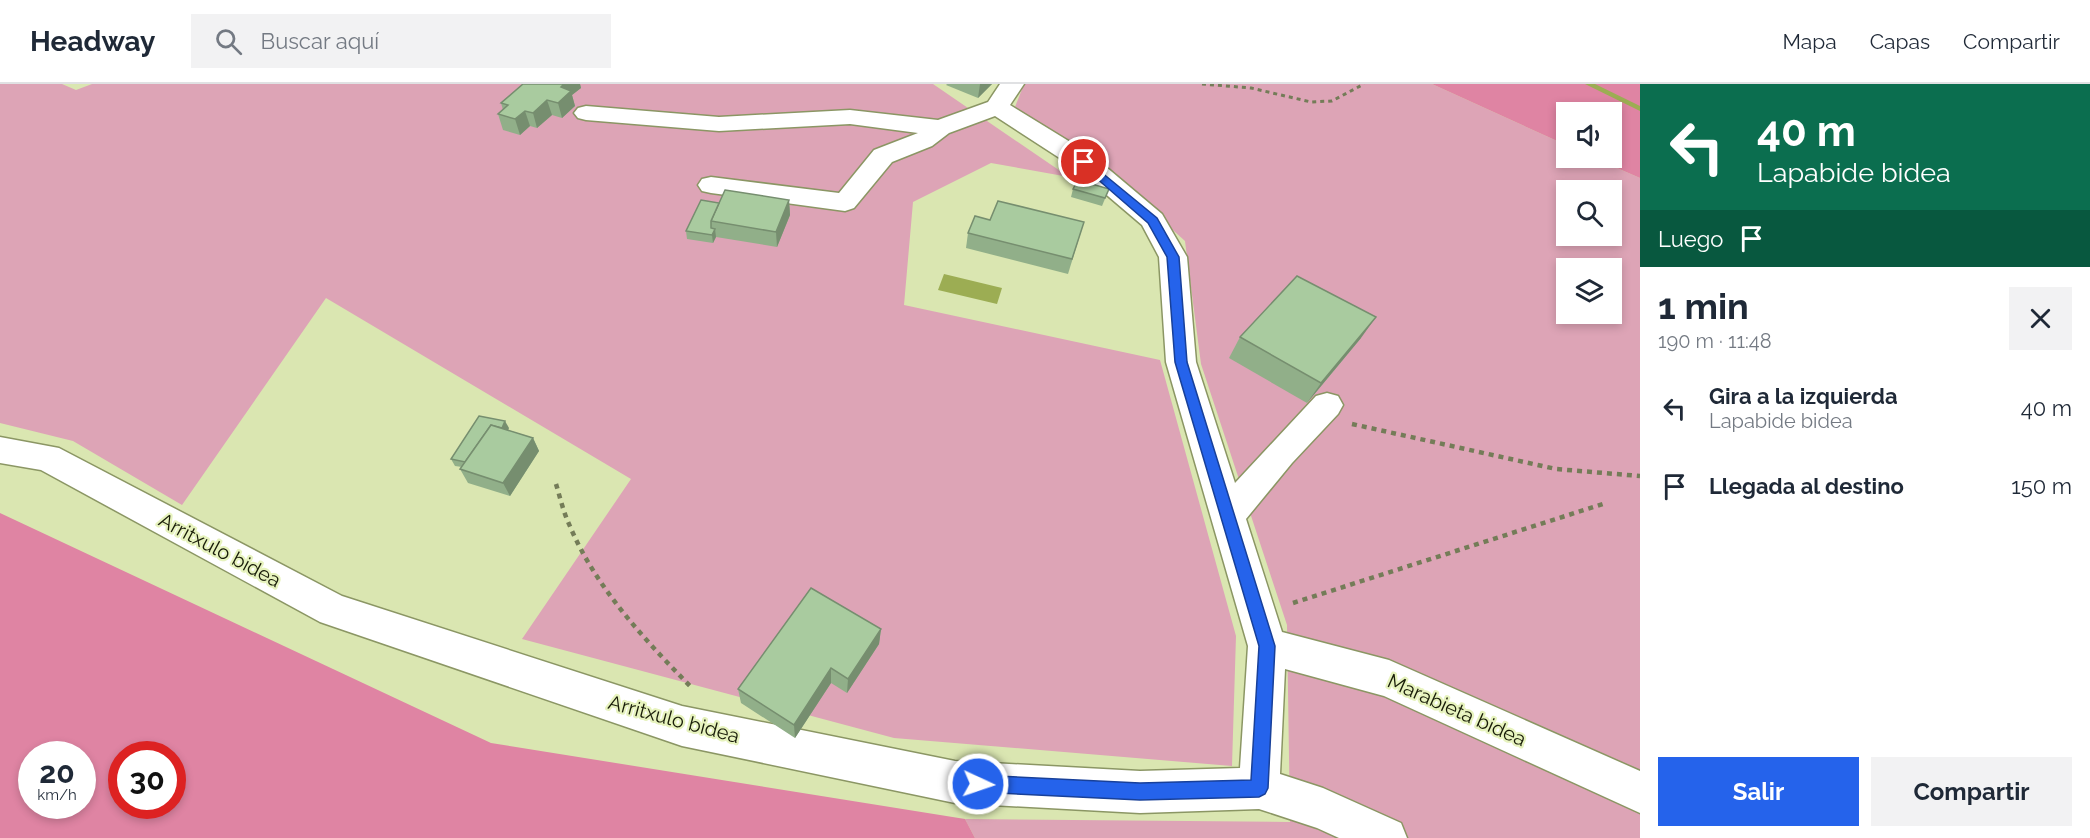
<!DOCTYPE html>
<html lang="es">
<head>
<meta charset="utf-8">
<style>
	body { margin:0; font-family:Raleway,sans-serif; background:#f2f2f3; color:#1f2937; height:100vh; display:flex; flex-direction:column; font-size:22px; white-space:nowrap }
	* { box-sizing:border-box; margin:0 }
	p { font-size:20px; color:#747a83 }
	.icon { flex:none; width:33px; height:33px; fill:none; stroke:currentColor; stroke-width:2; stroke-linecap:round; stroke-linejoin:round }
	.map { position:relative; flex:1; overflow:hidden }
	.sheet { display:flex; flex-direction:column; background:#fff; width:450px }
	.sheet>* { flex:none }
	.hud { background:#0b6e4f; color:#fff; overflow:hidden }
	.tools { position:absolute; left:1556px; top:18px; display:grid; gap:12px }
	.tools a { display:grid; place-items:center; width:66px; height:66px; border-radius:0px; background:#fff; box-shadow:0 3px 9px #0003; font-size:30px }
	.speed { position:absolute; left:18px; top:657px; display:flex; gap:12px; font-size:30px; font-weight:700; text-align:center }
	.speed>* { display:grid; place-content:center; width:78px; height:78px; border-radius:50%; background:#fff; box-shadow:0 3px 9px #0003; line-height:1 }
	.speed small { font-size:15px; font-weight:400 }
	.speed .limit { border:9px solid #d22; background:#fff; color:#111 }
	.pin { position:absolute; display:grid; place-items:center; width:51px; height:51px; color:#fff; margin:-26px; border:3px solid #fff; border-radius:50%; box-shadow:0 2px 6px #0007 }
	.me { position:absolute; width:66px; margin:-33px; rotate:93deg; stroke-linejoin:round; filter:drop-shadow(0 0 4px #0008) }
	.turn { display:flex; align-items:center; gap:21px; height:126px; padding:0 18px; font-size:27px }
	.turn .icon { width:78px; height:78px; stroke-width:2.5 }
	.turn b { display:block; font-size:42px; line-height:51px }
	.then { display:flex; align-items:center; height:57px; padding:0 18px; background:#0003; gap:12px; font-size:22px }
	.round { display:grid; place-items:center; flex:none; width:63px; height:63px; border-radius:0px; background:#f2f2f3 }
	.overview { display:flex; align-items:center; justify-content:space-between; height:102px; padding:0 18px }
	h1 { font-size:36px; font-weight:700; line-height:45px }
	.button { display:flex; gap:12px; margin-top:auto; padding:12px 18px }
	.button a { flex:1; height:69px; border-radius:0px; background:#2563eb; color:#fff; font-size:24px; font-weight:700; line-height:69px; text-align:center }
	.button a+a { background:#f2f2f3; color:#1f2937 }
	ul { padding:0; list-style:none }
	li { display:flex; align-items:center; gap:18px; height:78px; padding:0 18px }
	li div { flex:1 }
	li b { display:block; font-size:22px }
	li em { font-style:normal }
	header { display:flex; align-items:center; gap:36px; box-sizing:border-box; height:84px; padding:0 30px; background:#fff; border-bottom:2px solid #e0e1e3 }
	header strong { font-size:28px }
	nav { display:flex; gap:33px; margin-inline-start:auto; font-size:21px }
	.search { width:420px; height:54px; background:#f2f2f3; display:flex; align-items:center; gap:15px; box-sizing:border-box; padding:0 21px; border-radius:0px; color:#747a83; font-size:22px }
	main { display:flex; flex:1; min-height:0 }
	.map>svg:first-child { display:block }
</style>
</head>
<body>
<header>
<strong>Headway</strong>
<div class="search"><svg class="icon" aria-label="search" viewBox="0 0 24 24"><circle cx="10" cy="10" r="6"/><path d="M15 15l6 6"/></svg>Buscar aquí</div>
<nav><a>Mapa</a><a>Capas</a><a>Compartir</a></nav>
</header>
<main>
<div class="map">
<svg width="1640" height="754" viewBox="0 0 1640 754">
	<rect width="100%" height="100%" fill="#dae6b1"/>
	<!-- green -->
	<g fill="#dda4b6" fill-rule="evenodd">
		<polygon points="0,0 62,0 76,6 92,0 933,0 1069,93 991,79 913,118 904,221 1160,276 1236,552 1232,682 894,654 522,555 631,395 326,214 182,421 73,357 0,339"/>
		<path d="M 1024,0 L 1432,0 L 1566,61 L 1566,74 L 1594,74 L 1640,94 L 1640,754 L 975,754 L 965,735 L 1290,738 L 1287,541 L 1201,280 L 1185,157 L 1089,70 L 1015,23 ZM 1566,106 L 1611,106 L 1611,152 L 1566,152 ZM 1566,184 L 1611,184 L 1611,230 L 1566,230 Z"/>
	</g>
	<!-- forest -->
	<g fill="#df84a3" fill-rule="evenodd">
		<polygon points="1432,0 1640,0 1640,94 1594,74 1611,74 1611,28 1566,28 1566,61"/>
		<path d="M 0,429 L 491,659 L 965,735 L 975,754 L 0,754 ZM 32,670 L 82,670 L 82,722 L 32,722 ZM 122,670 L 172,670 L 172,722 L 122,722 Z"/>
	</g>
	<!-- water -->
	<polygon fill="#9cad53" points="944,190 1002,204 997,220 938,206"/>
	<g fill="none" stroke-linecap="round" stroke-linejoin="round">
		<!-- stream -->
		<polygon fill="#9cad53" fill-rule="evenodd" points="1585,0 1595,0 1640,22 1640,27"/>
		<defs>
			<polygon id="minor" points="1000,0 1024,0 1010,21 1093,72 1162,130 1187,173 1196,278 1235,399 1316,312 1327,309 1338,312 1343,321 1338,330 1292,379 1246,435 1282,548 1389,576 1640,687 1640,729 1384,612 1285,585 1280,690 1323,704 1401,739 1407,754 1339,754 1317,744 1259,725 1140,729 955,719 682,662 320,538 41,386 0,379 0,353 59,364 342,512 682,622 955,677 1140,687 1240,684 1248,562 1166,278 1159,173 1142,141 1075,84 995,32 949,49 932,62 892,78 854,124 845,127 711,109 702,107 698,101 702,95 711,93 839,109 874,66 918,49 850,40 719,47 586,36 578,34 574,29 578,24 586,22 719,33 850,26 938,36 988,18"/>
		</defs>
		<!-- minor casing -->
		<use href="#minor" stroke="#8b9664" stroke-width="3"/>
		<!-- path-far1 -->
		<polyline stroke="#747c58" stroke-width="3" stroke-dasharray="4 4" stroke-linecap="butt" points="1202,0 1251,4 1311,18 1332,17 1364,0"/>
		<!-- path -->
		<g stroke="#747c58" stroke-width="4.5" stroke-dasharray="5 5" stroke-linecap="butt">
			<polyline points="1352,340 1556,385 1640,392"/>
			<path d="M 556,400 C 560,413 563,427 569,440 C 595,503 644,555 691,603"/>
			<polyline points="1293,519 1606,419"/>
		</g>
		<!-- minor -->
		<use href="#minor" fill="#fff" fill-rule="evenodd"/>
	</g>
	<!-- wall -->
	<g fill="#91af89">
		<polygon points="523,0 580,0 581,4 572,11 575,22 562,34 552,31 537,44 530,42 520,51 503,46 498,30 503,26 501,19"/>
		<polygon points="947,0 992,0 978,14 946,1"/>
		<polygon points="1073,105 1109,105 1102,122 1071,113"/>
		<polygon points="789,116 790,131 777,163 716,153 713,159 687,155 686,147 719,119"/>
		<polygon points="990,136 1084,138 1068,190 966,164 968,149"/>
		<polygon points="1240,253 1361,254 1307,319 1229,274"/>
		<polygon points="509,344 508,346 533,354 539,367 510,412 468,399 460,385 462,383 455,382 451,375"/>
		<polygon points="881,545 879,560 847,609 831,599 795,654 741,619 738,605"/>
	</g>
	<!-- shaded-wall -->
	<g fill="#768e6f">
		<polygon points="564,0 580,0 581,4 572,11 575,22 562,34 558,19 561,3"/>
		<polygon points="980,0 992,0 978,14"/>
		<polygon points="547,16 552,31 537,44 533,29"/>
		<polygon points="525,27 530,42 520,51 515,35"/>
		<polygon points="789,116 790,131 777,163 776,148"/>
		<polygon points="715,145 716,153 713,159 712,151"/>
		<polygon points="1376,233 1361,254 1307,319 1321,299"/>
		<polygon points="505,337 509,344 503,356 499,349"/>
		<polygon points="533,354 539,367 510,412 503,399"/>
		<polygon points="881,545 879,560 847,609 848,595"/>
		<polygon points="831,584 831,599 795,654 794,641"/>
	</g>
	<!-- building -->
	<g fill="#a9cb9f" stroke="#768e6f" stroke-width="1.5">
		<polygon points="523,0 564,0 561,3 571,7 558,19 547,16 533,29 525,27 515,35 498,30 508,21 501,19"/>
		<polygon points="1078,96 1109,105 1105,114 1073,105"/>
		<polygon points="725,106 789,116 776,148 711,137"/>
		<polygon points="701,116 719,119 711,137 711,144 715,145 712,151 686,147"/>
		<polygon points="998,117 1084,138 1072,175 968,149 975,132 990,136"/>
		<polygon points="1297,192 1376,233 1321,299 1240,253"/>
		<polygon points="479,332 505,337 502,344 491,341 465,378 451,375"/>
		<polygon points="491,341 533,354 503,399 460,385"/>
		<polygon points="811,504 881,545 848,595 831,584 794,641 738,605"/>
	</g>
	<!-- route -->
	<polygon fill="#2563eb" stroke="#184099" stroke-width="1.5" points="1084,74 1157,134 1179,173 1187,278 1275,562 1268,704 1265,710 1259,713 1140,716 978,708 972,706 970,700 972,694 978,691 1140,699 1251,696 1259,562 1175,278 1167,173 1148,139 1080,80 1080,75"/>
	<g text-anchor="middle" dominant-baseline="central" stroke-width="4.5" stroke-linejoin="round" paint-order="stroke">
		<!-- street labels -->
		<g font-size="20" fill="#181c08" stroke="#e7f3be">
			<text transform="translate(220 466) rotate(28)">Arritxulo bidea</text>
			<text transform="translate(1457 626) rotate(24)">Marabieta bidea</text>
			<text transform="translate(674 635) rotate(15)">Arritxulo bidea</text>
		</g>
	</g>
</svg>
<div class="tools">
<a><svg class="icon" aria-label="sound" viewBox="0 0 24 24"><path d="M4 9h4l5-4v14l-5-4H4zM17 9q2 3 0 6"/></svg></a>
<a><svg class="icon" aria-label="search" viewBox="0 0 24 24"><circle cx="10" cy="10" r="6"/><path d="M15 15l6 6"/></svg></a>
<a><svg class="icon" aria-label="layers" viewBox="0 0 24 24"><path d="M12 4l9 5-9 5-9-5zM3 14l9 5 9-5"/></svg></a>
</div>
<div class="speed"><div>20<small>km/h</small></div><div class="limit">30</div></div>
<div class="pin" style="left:1084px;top:78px;background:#d93025"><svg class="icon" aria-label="arrive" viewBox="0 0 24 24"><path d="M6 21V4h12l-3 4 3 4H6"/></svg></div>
<svg class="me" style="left:978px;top:700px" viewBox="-20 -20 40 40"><circle r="17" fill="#2563eb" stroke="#fff" stroke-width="3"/><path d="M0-11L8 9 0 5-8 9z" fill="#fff"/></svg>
</div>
<section class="sheet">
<div class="hud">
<div class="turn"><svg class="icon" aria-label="left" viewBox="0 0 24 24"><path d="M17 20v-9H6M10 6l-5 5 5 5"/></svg><div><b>40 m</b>Lapabide bidea</div></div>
<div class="then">Luego<svg class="icon" aria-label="arrive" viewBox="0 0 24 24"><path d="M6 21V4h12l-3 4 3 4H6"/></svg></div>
</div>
<div class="overview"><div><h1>1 min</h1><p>190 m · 11:48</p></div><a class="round"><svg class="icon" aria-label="close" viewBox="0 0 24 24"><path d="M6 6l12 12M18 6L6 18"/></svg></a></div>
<ul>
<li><svg class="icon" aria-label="left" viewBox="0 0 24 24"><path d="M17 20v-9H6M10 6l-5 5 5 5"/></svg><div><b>Gira a la izquierda</b><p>Lapabide bidea</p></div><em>40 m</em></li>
<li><svg class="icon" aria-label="arrive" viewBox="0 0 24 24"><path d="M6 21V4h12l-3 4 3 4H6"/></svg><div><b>Llegada al destino</b></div><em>150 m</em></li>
</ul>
<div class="button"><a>Salir</a><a>Compartir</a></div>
</section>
</main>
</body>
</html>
